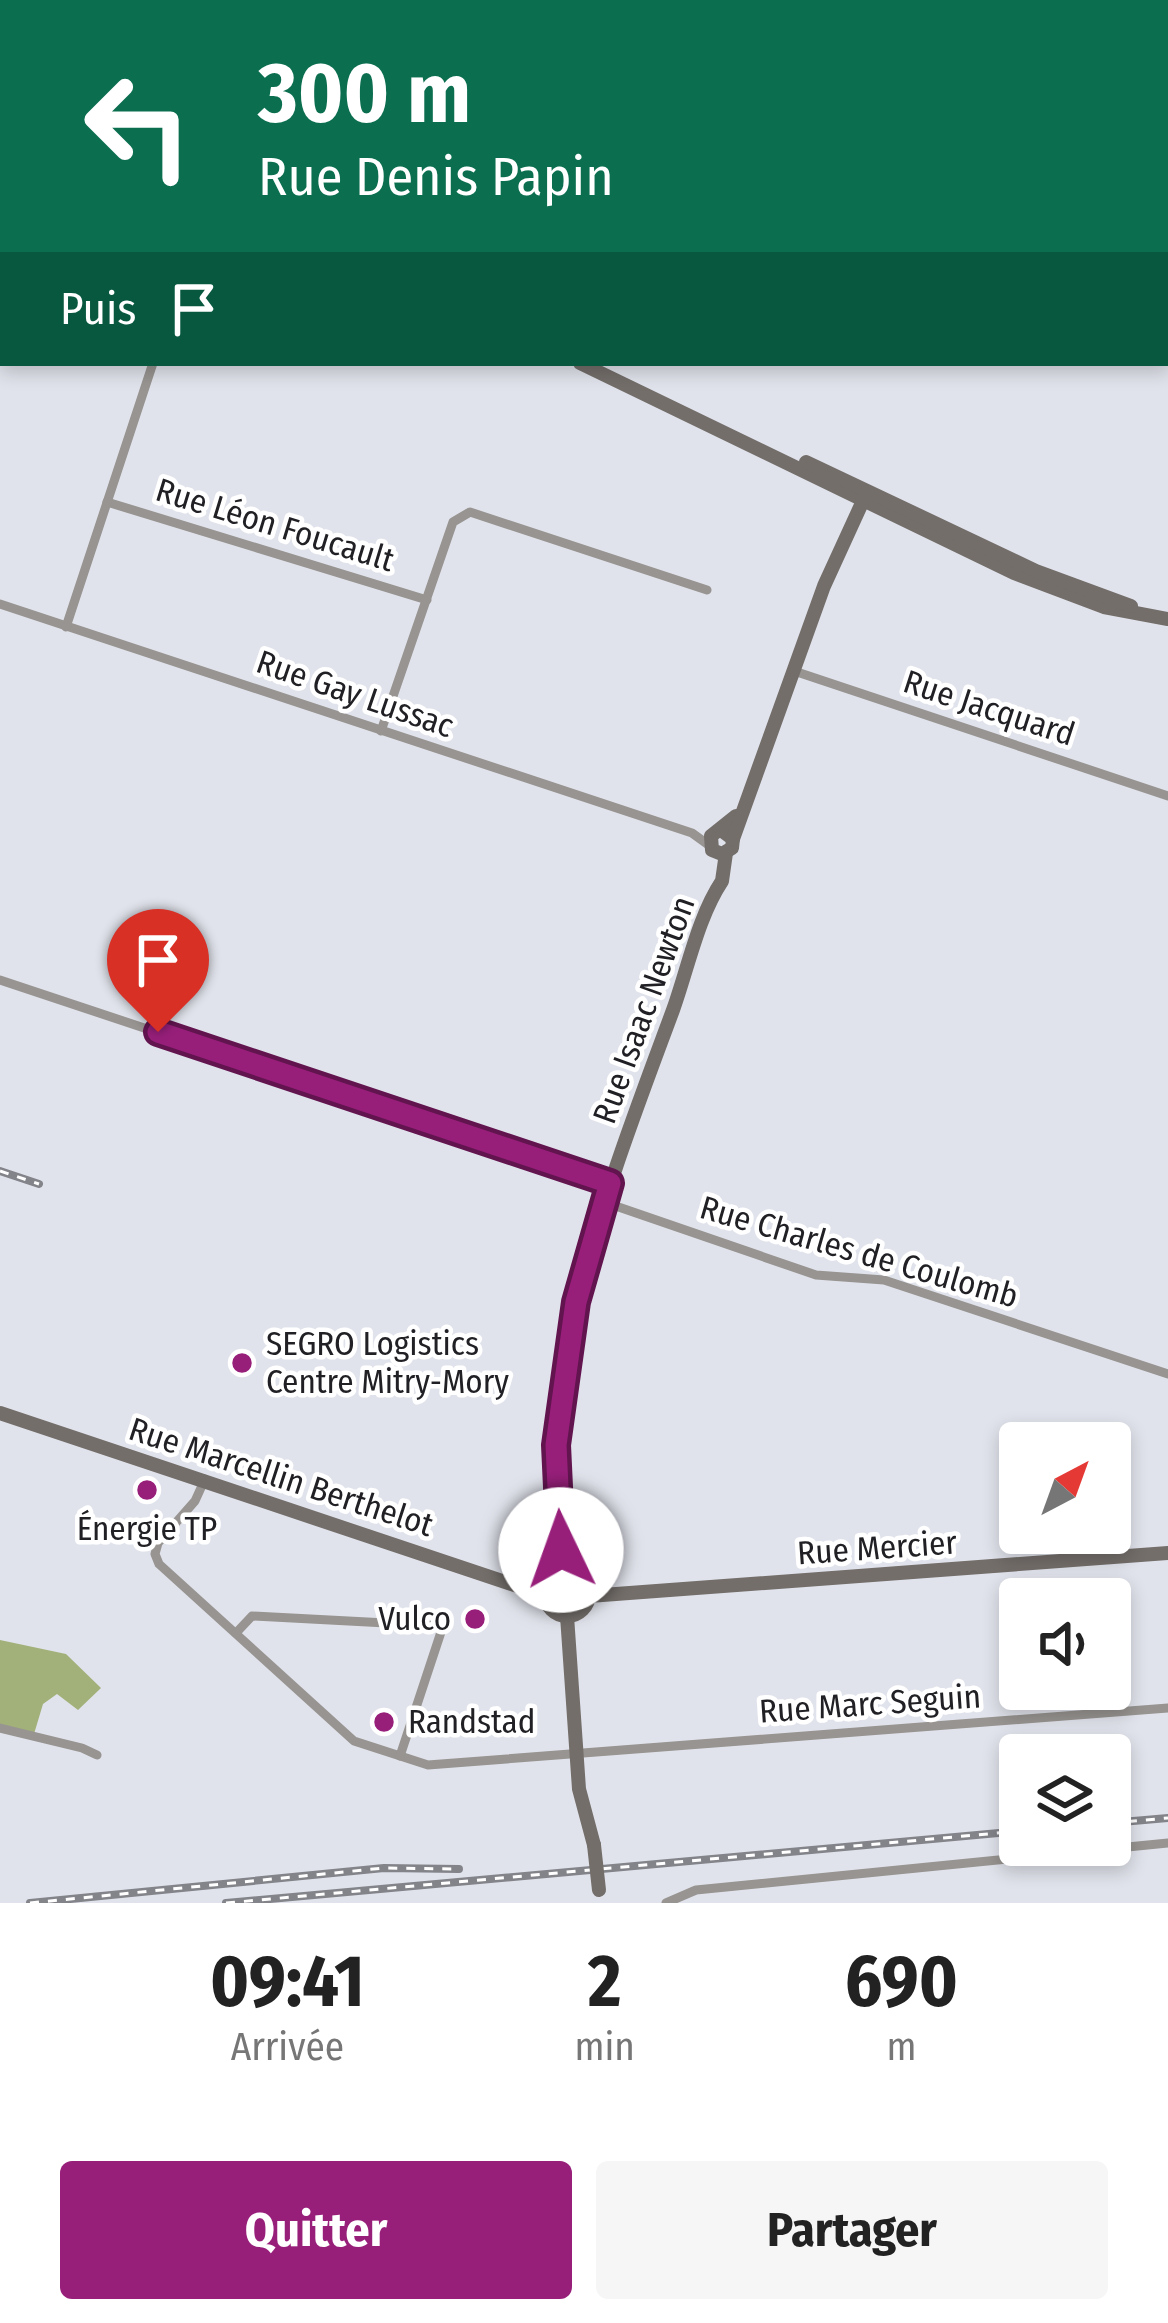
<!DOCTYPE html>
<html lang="fr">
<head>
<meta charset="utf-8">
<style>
	body { margin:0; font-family:"Fira Sans Condensed",sans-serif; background:#f6f6f6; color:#222; height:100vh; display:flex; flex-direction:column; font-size:45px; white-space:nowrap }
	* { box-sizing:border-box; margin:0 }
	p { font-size:39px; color:#767676 }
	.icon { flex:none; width:66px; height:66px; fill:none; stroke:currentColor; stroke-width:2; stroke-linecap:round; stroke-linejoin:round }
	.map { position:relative; height:1903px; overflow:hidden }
	.drawer { display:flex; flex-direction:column; background:#fff; flex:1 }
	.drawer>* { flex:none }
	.top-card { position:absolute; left:0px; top:0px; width:1170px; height:366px; box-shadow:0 6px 18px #0003; background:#0b6e4f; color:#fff; overflow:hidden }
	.needle { width:78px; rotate:41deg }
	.buttons { position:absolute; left:999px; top:1422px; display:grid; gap:24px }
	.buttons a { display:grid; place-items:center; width:132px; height:132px; border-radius:12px; background:#fff; box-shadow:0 6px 18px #0003; font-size:60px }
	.pin { position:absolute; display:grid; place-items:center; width:102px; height:102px; color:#fff; margin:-123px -51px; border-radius:50% 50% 50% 0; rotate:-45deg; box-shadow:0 0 12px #0007 }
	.pin .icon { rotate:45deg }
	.me { position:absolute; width:132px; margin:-66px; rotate:357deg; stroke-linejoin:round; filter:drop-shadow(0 0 9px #0008) }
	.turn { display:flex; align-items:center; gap:42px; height:252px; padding:0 60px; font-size:54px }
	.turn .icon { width:156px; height:156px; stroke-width:2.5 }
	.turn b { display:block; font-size:84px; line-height:102px }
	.then { display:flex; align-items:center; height:114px; padding:0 60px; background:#0003; gap:24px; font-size:45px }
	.eta { display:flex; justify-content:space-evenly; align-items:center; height:204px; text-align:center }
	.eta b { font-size:72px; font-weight:700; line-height:84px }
	.cta { display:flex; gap:24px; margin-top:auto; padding:24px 60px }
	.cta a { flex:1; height:138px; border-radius:12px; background:#971f7a; color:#fff; font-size:48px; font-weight:700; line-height:138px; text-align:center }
	.cta a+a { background:#f6f6f6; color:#222 }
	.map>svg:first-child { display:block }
</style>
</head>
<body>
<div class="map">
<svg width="1168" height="1903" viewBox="0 0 1168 1903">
	<rect width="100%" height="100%" fill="#e1e3ec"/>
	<!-- forest -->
	<polygon fill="#a2b17a" points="0,1640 66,1654 101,1688 78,1710 57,1694 43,1704 34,1734 0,1727"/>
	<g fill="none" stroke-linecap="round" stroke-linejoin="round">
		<!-- street -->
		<g stroke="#979491" stroke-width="9">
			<polyline points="0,272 3,273"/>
			<polyline points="107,502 427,600"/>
			<polyline points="0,604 692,833 710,846"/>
			<polyline points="66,627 153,363"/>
			<polyline points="794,671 1168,796"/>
			<polyline points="381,731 453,522 470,512 707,590"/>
			<polyline points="0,980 610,1183"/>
			<polyline points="604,1202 816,1275 884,1280 1168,1374"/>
			<polyline points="205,1479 195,1501 158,1543 155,1554 159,1564 354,1741 428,1765 1168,1708"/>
			<polyline points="236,1633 252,1616 443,1626 400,1756"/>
			<polyline points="0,1728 82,1748 97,1755"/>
			<polyline points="666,1903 696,1890 1168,1843"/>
		</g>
		<!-- secondary -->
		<g stroke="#736e6a" stroke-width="14">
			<polyline points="0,194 3,195"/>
			<polyline points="580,363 1014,573 1104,607 1168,619"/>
			<polyline points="806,462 1036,571 1131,606"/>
			<polyline points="721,830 733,839 732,848 722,854 712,850 711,836 736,816"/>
			<polyline points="733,839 824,586 867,492"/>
			<polyline points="0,1413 544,1595"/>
			<circle cx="567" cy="1594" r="22"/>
			<path d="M 565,1572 C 529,1380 608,1186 673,1010 C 688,968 698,917 722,881 L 726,853"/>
			<polyline points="589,1596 1168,1553"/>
			<polyline points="567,1616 579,1789 594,1845"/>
		</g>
		<defs>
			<g id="rail">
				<polyline points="0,1171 39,1184"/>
				<polyline points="1110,1823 1168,1818"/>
				<polyline points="30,1903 384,1868 459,1869"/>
				<polyline points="226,1903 1020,1831"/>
			</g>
		</defs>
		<!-- rail casing -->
		<use href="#rail" stroke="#83848a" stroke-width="8"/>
		<!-- rail -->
		<use href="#rail" stroke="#fff" stroke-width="3" stroke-dasharray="9" stroke-linecap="butt"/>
		<!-- secondary-bridge -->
		<polyline stroke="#736e6a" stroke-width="14" points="594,1845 599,1890"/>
	</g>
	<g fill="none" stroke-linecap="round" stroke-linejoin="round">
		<defs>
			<polyline id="route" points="158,1032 610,1183 576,1302 556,1445 561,1550"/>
		</defs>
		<!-- route casing -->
		<use href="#route" stroke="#62144f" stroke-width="30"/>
		<!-- route -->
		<use href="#route" stroke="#971f7a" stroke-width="21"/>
	</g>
	<!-- markers -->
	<g fill="#971f7a" stroke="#fff" stroke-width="4.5">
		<circle cx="242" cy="1363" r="12"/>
		<circle cx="147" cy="1490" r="12"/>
		<circle cx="475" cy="1619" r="12"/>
		<circle cx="384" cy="1722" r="12"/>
	</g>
	<g text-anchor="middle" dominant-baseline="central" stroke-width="9" stroke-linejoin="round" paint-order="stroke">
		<!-- street labels -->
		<g font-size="33" fill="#212125" stroke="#fff">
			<text transform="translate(275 525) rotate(17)">Rue Léon Foucault</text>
			<text transform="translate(355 694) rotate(19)">Rue Gay Lussac</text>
			<text transform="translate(989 708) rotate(18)">Rue Jacquard</text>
			<text transform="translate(644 1010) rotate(-70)">Rue Isaac Newton</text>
			<text transform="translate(859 1252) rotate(16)">Rue Charles de Coulomb</text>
			<text transform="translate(281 1477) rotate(18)">Rue Marcellin Berthelot</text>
			<text transform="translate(877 1548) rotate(-4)">Rue Mercier</text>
			<text transform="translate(870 1704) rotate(-4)">Rue Marc Seguin</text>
		</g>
		<!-- poi labels -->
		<g font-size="33" fill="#212125" stroke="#fff" text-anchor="start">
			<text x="266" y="1344">SEGRO Logistics<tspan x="266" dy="38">Centre Mitry-Mory</tspan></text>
			<text x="147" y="1529" text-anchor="middle">Énergie TP</text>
			<text x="451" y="1619" text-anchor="end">Vulco</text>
			<text x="408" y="1722">Randstad</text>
		</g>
	</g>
</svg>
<div class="buttons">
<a><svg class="needle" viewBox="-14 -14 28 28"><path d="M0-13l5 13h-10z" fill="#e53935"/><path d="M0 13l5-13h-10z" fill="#767676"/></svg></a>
<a><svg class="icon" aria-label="sound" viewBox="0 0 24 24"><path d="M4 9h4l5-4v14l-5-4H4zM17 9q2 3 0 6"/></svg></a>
<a><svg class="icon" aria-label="layers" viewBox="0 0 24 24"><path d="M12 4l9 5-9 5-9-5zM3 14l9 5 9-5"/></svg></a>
</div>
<div class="pin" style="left:158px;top:1032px;background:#d93025"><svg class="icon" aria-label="arrive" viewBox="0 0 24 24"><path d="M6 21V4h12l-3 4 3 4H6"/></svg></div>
<svg class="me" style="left:561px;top:1550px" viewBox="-20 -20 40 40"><circle r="19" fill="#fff"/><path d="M0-13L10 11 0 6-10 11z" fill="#971f7a"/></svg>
<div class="top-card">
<div class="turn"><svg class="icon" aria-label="left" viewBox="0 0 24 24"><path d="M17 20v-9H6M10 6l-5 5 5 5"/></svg><div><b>300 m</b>Rue Denis Papin</div></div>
<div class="then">Puis<svg class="icon" aria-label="arrive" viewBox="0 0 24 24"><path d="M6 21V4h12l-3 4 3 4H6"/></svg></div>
</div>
</div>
<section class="drawer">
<div class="eta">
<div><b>09:41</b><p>Arrivée</p></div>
<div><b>2</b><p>min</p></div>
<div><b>690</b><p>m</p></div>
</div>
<div class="cta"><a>Quitter</a><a>Partager</a></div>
</section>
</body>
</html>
